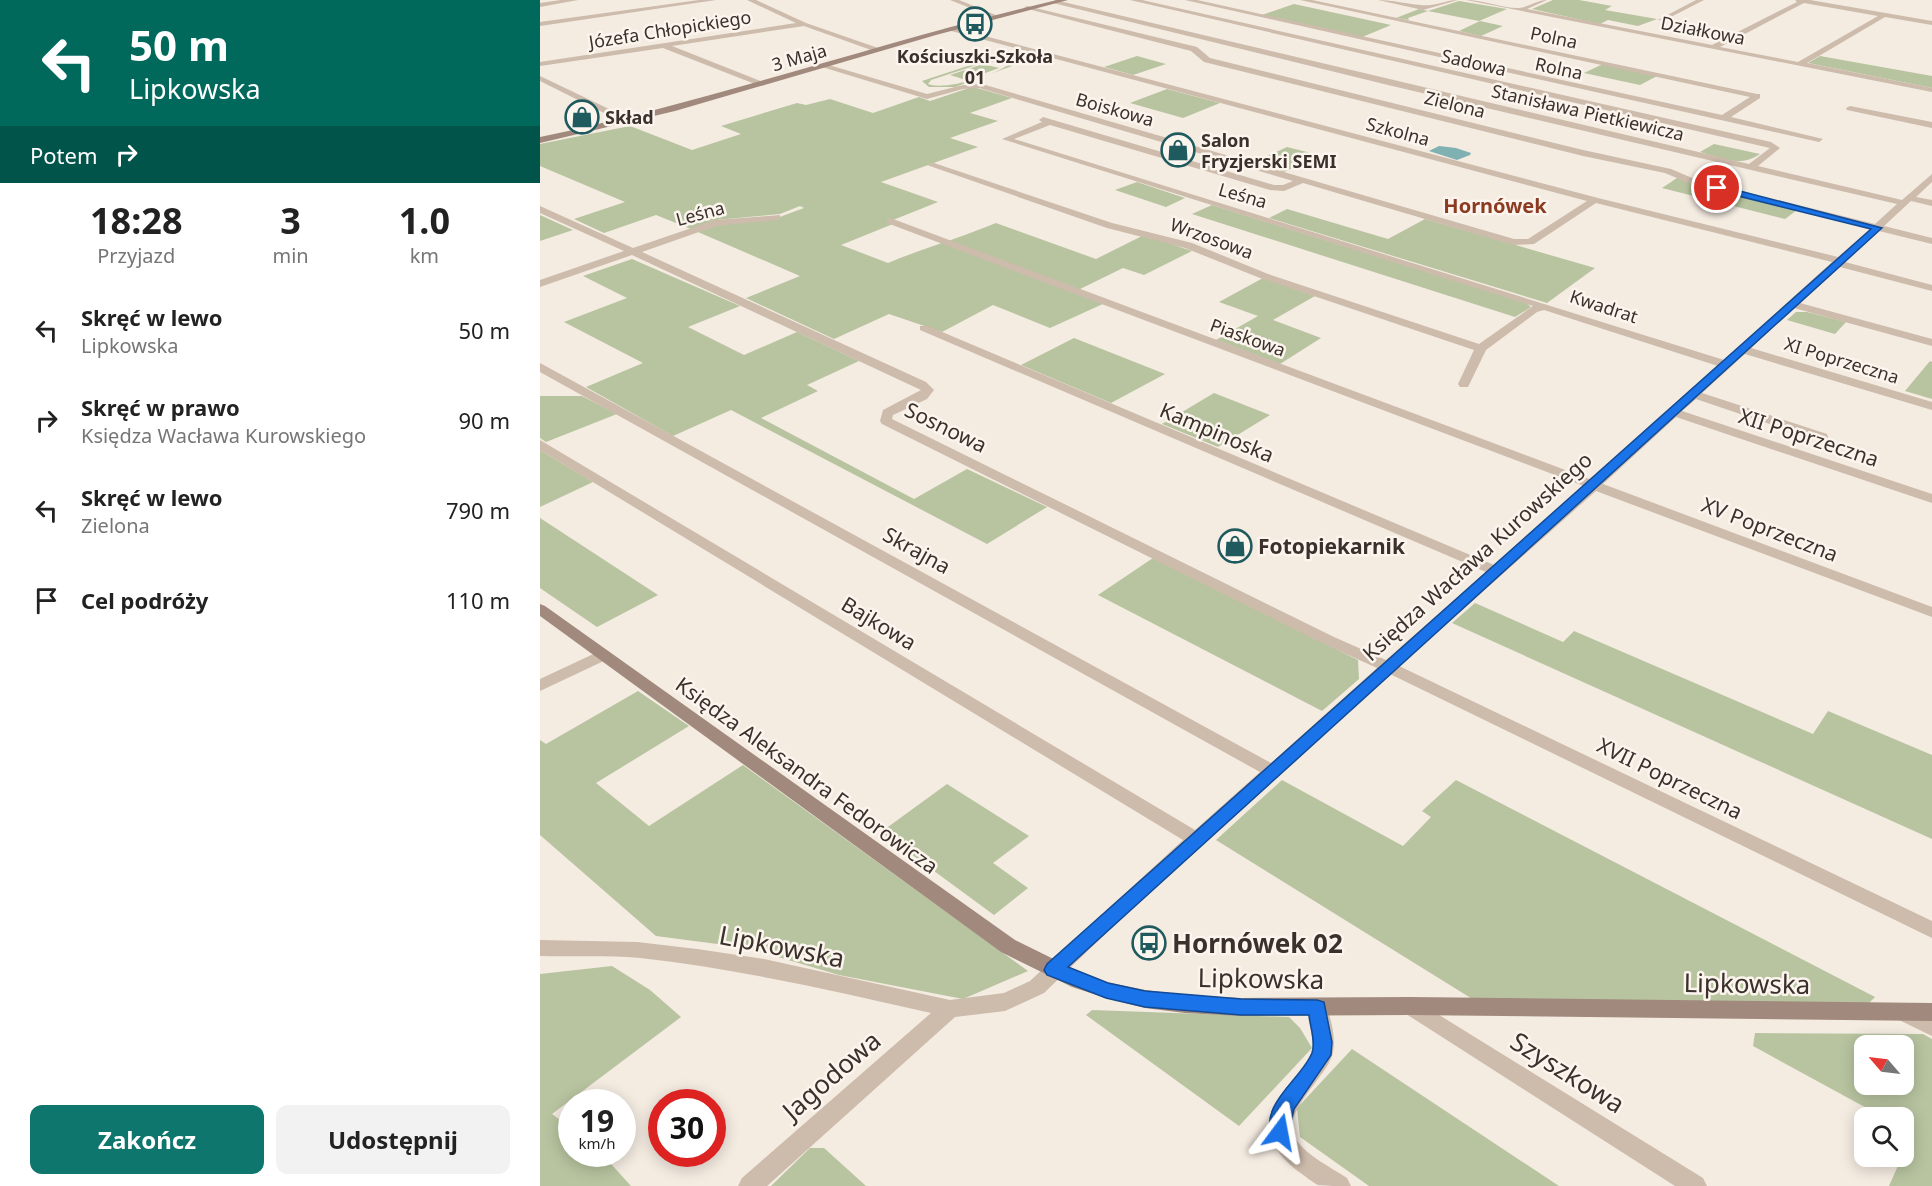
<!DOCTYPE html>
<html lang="pl">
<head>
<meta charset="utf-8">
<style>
	body { margin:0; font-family:"Noto Sans",sans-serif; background:#f2f2f2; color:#222; height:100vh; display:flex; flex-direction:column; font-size:22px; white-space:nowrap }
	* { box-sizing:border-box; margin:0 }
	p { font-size:20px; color:#767676 }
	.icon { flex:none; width:33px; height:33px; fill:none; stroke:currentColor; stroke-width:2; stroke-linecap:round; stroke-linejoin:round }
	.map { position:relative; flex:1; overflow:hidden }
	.drawer { display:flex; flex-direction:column; background:#fff; width:540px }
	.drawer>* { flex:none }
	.hud { background:#00695c; color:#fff; overflow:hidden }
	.needle { width:39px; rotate:298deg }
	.buttons { position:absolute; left:1314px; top:1035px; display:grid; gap:12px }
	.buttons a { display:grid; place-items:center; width:60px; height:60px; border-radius:12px; background:#fff; box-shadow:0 3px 15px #0003; font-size:30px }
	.speed { position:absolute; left:18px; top:1089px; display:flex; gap:12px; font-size:30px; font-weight:700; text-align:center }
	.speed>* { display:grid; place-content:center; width:78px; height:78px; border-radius:50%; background:#fff; box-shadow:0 3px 15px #0003; line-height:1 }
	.speed small { font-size:15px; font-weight:400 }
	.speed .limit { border:9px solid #d22; background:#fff; color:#111 }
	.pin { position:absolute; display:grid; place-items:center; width:51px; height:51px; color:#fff; margin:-26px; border:3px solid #fff; border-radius:50%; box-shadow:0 2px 6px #0007 }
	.me { position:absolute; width:66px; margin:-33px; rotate:13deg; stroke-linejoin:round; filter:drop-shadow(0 0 4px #0008) }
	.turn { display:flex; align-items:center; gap:21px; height:126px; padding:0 30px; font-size:27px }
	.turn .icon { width:78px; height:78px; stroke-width:2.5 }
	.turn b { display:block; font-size:42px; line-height:51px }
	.then { display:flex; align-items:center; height:57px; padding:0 30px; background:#0003; gap:12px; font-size:22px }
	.eta { display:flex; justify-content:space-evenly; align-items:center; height:102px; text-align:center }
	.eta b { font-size:36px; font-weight:700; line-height:42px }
	.action { display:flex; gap:12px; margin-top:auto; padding:12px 30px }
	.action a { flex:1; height:69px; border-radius:12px; background:#0f766e; color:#fff; font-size:24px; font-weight:700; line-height:69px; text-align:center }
	.action a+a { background:#f2f2f2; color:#222 }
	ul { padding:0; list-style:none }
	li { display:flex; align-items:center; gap:18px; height:90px; padding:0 30px }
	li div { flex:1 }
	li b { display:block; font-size:22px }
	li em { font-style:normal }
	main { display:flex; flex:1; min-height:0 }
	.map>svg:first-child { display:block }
</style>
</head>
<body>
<main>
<section class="drawer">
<div class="hud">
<div class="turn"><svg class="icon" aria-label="left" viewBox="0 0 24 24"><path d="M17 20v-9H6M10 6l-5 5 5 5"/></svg><div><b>50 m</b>Lipkowska</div></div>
<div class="then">Potem<svg class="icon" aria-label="right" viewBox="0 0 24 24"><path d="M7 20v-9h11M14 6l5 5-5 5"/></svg></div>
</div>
<div class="eta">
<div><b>18:28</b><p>Przyjazd</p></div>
<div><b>3</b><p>min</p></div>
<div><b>1.0</b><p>km</p></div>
</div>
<ul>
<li><svg class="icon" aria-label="left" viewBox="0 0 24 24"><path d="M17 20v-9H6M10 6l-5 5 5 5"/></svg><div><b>Skręć w lewo</b><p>Lipkowska</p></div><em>50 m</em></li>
<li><svg class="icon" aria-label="right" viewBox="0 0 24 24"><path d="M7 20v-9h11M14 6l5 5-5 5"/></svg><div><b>Skręć w prawo</b><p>Księdza Wacława Kurowskiego</p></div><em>90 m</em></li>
<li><svg class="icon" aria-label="left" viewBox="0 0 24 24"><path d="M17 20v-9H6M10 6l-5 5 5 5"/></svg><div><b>Skręć w lewo</b><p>Zielona</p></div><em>790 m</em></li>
<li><svg class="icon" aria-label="arrive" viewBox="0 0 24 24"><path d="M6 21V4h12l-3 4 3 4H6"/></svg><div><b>Cel podróży</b></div><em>110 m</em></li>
</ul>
<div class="action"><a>Zakończ</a><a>Udostępnij</a></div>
</section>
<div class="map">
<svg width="1392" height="1186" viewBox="0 0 1392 1186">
	<rect width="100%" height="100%" fill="#f4ebe1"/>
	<!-- green -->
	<g fill="#b8c4a0" fill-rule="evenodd">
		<polygon points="1013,0 1039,0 1072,6 1065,10 1117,19 1098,26 1068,20 1060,24 992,9"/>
		<polygon points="919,1 967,9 939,21 888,11 868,18 869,20 856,18 879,9 888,11"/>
		<polygon points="754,4 851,25 820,38 722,15"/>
		<polygon points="940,21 963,26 941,36 919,31"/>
		<polygon points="597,56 626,64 593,75 564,67"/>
		<polygon points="1280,56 1392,76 1392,88 1268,63"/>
		<path d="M 452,58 L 469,62 L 472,66 L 415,87 L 389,87 L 382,81 ZM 446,62 L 462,62 L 468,65 C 455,75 404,91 388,84 L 391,80 Z"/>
		<polygon points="443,64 459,68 426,80 410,75"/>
		<polygon points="1063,64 1119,75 1100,85 1044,73"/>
		<path d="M 429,88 L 437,88 L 472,98 L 430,113 L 458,121 L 410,138 L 438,147 L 341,182 L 398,202 L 348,222 L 353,224 L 301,245 L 348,263 C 384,248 420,238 456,223 L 556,259 L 604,235 L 652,251 L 604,275 L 583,268 L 534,292 L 565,303 L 510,328 L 453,305 L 402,332 L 349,314 L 294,339 L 206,298 L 260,276 L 158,232 L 180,224 L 234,219 L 264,208 L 260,206 L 240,214 L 176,220 L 151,229 L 116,215 L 64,233 L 34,219 L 85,202 L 0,166 L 0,144 L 90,126 L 152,150 L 201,134 L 181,126 L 257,103 L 266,105 L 290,99 L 333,113 L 379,97 L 390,101 Z"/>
		<polygon points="627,89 680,103 643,118 590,103"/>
		<path d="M 1174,144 L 1220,154 C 1200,168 1182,158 1160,152 Z"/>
		<polygon points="747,147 779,155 744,172 712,163"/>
		<polygon points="1137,178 1257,210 1245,219 1122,188"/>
		<polygon points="597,182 645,198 626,207 575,190"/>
		<polygon points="672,205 986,303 991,307 975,317 652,214"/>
		<polygon points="747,209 848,239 885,219 1055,268 1007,303 729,218"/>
		<polygon points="0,215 33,230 0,241"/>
		<polygon points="92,259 200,306 148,327 204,355 257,332 319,361 267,385 278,391 221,418 374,499 427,469 507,507 447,544 191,410 133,436 46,387 103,363 24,322 87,298 43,276"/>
		<polygon points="723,278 775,296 733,320 781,338 740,364 676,340 718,316 679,302"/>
		<polygon points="1256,312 1267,312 1306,322 1295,334 1247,320"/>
		<polygon points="534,338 625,374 571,403 481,365"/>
		<polygon points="1390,361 1392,362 1392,399 1365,391"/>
		<polygon points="674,393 730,415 678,447 622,424"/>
		<polygon points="0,396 42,396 77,414 6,442 0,438"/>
		<polygon points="0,450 53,482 0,507"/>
		<polygon points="0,518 118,595 57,627 0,588"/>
		<polygon points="613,558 818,660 819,679 782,711 558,595"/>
		<polygon points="935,603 1023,642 1034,631 1273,734 1288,711 1392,755 1392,839 912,623"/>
		<polygon points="98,691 149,726 56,783 109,826 203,765 488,971 423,999 299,975 208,948 116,936 0,835 0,740 6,744"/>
		<polygon points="742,780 863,846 891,817 882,811 916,780 1335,997 1327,1005 934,1000 676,840"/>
		<polygon points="407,784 489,836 453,863 488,888 454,915 341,832"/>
		<polygon points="72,966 110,990 141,1017 12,1114 31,1128 32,1154 62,1154 91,1186 0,1186 0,974"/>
		<polygon points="552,1010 749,1017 760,1028 772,1048 699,1126 546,1015"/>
		<path d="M 1215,1033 L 1383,1034 L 1392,1039 L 1392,1186 L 1349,1186 L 1372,1134 L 1364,1129 L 1364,1118 L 1343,1117 L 1213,1046 ZM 1324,1046 L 1364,1046 L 1364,1084 L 1324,1084 Z"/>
		<polygon points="812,1049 1019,1186 829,1186 760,1137 757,1108"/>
		<polygon points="270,1148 284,1148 326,1186 231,1186"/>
	</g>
	<!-- water -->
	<polygon fill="#7fb0b2" points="899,146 916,148 931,153 930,155 917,160 889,151"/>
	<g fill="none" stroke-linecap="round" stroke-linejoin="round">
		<!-- street -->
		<g fill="#cdbbac" fill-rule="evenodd">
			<polygon points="21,0 38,0 0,7 0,3"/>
			<polygon points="159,0 176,0 0,26 0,22"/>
			<polygon points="207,0 216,0 266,23 341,49 334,51 264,26 132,46 223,82 223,86 220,86 123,48 0,66 0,62 256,23"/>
			<polygon points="410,0 419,0 458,16 453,17"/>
			<path d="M 515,0 L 1209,164 L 1230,148 L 590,0 L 602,0 L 1231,142 L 1240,148 L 1218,166 L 1362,200 L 1392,174 L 1392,182 L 1376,197 L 1392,200 L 1392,206 L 1371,201 L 1344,226 L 1392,238 L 1392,244 L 1339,231 L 1305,262 L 1392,285 L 1392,291 L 1300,267 L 1260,303 L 1392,339 L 1392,346 L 1254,308 L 1211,348 L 1392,402 L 1392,410 L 1205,354 L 1162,393 L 1287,434 L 1288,437 L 1287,440 L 1277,440 L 1156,399 L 1142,411 L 1392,494 L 1392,503 L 1136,417 L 1063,484 L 1392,607 L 1392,617 L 1056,491 L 859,666 L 1392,921 L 1392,938 L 850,674 L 587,913 L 504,993 L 465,1011 L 415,1017 L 227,1186 L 198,1186 L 202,1178 L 391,1013 C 294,991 199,969 100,958 C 67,955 33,957 0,956 L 0,940 L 97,942 L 157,949 L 224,959 L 410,1000 L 464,993 L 490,981 L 643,840 L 0,450 L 0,440 L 655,830 L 720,772 L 0,372 L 0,363 L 731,763 L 837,668 L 782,643 L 342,424 L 340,421 L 343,410 L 381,390 L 92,255 L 0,287 L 0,280 L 84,251 L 0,213 L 0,206 L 93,248 L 175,220 L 240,215 L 240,219 L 237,220 L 176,226 L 102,252 L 386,382 L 394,390 L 387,399 L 353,415 L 352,419 L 794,637 L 846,660 L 946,572 L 380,330 L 380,326 L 388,326 L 954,565 L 1044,486 L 347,223 L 347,219 L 353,219 L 1052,480 L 1178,366 L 1004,310 L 997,312 L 946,350 L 928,387 L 920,387 L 918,384 L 934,350 L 720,278 L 645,248 L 567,228 L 387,165 L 394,163 L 572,223 L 652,243 L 728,274 L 939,344 L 993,306 L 462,139 L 502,122 L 499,120 L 503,117 L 734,185 L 743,185 L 753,181 L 439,88 L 423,89 L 387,99 L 282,67 L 282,63 L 387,94 L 423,85 L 442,84 L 974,239 L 988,239 L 1047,201 L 404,29 L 411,27 L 1058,198 L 1298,257 L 1330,229 L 1151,184 L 1125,173 L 1043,156 L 664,62 L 651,51 L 484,8 L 487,6 L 657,47 L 670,58 L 1043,150 L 1131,169 L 1157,180 L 1335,224 L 1357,204 L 848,85 L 513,3 ZM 510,125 L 730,190 L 744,191 L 763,183 L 973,245 L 994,244 L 1056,203 L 1292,262 L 1184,360 L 474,139 Z"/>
			<polygon points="645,0 657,0 1182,115 1210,97 760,0 772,0 1217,94 1220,94 1220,98 1191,117 1283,139 1279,142"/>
			<path d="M 838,0 C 853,0 866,4 881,5 C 893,7 906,0 918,0 L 883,10 Z"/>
			<path d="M 926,0 C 943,0 965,9 979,8 C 989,7 997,0 1007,0 L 987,9 L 1172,45 L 1257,2 L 1255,0 L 1270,0 L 1392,21 L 1392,25 L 1345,17 L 1267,63 L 1392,88 L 1392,92 ZM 1264,3 L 1338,16 L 1258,62 L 1180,47 Z"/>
			<polygon points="1156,0 1164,0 1123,21 1118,20"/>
			<polygon points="0,76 92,120 93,122 86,124 0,81"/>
			<polygon points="1310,106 1392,122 1392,128 1307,110 1306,108"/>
			<polygon points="62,650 68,651 70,655 68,659 0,691 0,679"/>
			<polygon points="870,997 1163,1178 1167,1186 1135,1186 863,1012 860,1006 863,1000"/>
			<path d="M 777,999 L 784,1002 C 791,1016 797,1040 792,1056 C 785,1078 738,1116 756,1140 C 768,1156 790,1167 807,1178 L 811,1186 C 801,1186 787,1186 778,1185 C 772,1182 765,1176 759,1172 C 735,1154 723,1135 736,1105 C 744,1086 762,1074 770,1056 C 779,1038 762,1018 770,1002 Z"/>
			<polygon points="1362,1003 1392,1017 1392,1036 1355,1018 1352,1012 1355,1006"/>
		</g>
		<!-- secondary -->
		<g fill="#a18a7d" fill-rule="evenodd">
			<path d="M 517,0 L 528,0 L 396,35 L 135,111 L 0,143 L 0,137 C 175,100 343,41 517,0 Z"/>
			<polygon points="0,604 5,606 475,940 546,975 566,982 605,990 645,995 701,998 870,997 1392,1003 1392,1021 870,1015 701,1016 645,1013 605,1008 566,998 532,987 461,952 0,616"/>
		</g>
	</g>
	<!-- route -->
	<path fill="#1a73e8" stroke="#114b97" stroke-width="1.5" d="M 1177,185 L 1342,228 L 528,967 L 568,983 L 605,991 L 701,999 L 777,1000 L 784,1002 L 792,1042 L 791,1055 L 754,1109 L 747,1139 L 740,1142 L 733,1139 C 717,1105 761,1080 772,1053 C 776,1042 770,1026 769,1015 L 701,1015 L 605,1007 L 566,998 L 507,975 L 504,970 L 507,964 L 1331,229 L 1174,190 L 1172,188 Z"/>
	<!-- icons -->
	<defs>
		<symbol id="bus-ring" viewBox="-11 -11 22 22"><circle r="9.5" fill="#fbf5ee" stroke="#1f5a5e" stroke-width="1.5"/><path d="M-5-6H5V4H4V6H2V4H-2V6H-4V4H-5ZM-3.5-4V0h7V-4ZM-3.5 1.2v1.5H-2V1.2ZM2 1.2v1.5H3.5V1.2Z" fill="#1f5a5e"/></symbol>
		<symbol id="shop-ring" viewBox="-11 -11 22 22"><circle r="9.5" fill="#fbf5ee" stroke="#1f5a5e" stroke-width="1.5"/><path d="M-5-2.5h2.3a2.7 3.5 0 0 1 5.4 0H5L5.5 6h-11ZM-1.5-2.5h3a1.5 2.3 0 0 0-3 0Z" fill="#1f5a5e"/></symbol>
	</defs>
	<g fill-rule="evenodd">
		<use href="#bus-ring" x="416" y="5" width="38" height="38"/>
		<use href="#shop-ring" x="23" y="98" width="38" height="38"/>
		<use href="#shop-ring" x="619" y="131" width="38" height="38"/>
		<use href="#shop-ring" x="676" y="527" width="38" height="38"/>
		<use href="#bus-ring" x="590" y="924" width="38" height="38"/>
	</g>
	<g text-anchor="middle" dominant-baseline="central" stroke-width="5" stroke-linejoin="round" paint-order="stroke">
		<!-- far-street labels -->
		<g font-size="18" fill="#3b302b" stroke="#fbf5ee">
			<text transform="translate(130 29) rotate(-9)">Józefa Chłopickiego</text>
			<text transform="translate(1163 30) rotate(11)">Działkowa</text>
			<text transform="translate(1014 37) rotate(12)">Polna</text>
			<text transform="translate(259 57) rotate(-16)">3 Maja</text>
			<text transform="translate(934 62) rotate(13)">Sadowa</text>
			<text transform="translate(1019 68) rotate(12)">Rolna</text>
			<text transform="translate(915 104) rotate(14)">Zielona</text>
			<text transform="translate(575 109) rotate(16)">Boiskowa</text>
			<text transform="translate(1048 112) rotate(13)">Stanisława Pietkiewicza</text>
			<text transform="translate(858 131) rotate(15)">Szkolna</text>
			<text transform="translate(703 195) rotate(16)">Leśna</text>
			<text transform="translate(160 213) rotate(-15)">Leśna</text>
			<text transform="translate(672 238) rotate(20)">Wrzosowa</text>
			<text transform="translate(1064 306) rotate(18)">Kwadrat</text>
			<text transform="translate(708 337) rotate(20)">Piaskowa</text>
			<text transform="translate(1302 360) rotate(17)">XI Poprzeczna</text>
		</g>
		<!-- far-poi labels -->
		<g font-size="18" font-weight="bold" fill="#3b302b" stroke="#fbf5ee" text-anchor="start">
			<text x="435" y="56" text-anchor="middle">Kościuszki-Szkoła<tspan x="435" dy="21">01</tspan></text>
			<text x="65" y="117">Skład</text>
			<text x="661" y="140">Salon<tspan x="661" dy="21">Fryzjerski SEMI</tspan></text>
		</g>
		<!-- far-quarter labels -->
		<g font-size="20" font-weight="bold" fill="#8c3b22" stroke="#fbf5ee">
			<text x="955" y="205">Hornówek</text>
		</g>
		<!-- street labels -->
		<g font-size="21" fill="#3b302b" stroke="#fbf5ee">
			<text transform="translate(406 427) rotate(26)">Sosnowa</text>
			<text transform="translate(677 432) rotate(23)">Kampinoska</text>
			<text transform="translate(1269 437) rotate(18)">XII Poprzeczna</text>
			<text transform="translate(1230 529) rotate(21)">XV Poprzeczna</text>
			<text transform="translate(377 550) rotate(29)">Skrajna</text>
			<text transform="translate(937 556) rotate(-42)">Księdza Wacława Kurowskiego</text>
			<text transform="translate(339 623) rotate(31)">Bajkowa</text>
			<text transform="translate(267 775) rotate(36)">Księdza Aleksandra Fedorowicza</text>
			<text transform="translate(1130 778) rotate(26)">XVII Poprzeczna</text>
		</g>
		<!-- poi labels -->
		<g font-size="21" font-weight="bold" fill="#3b302b" stroke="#fbf5ee" text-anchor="start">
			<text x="718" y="546">Fotopiekarnik</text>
		</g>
		<!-- near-poi labels -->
		<g font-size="26" font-weight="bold" fill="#3b302b" stroke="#fbf5ee" text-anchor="start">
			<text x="632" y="943">Hornówek 02</text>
		</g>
		<!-- near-street labels -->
		<g font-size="26" fill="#3b302b" stroke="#fbf5ee">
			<text transform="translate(242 946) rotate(11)">Lipkowska</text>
			<text transform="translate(721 978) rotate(1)">Lipkowska</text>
			<text transform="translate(1207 983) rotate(1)">Lipkowska</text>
			<text transform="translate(1028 1072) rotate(32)">Szyszkowa</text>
			<text transform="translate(291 1075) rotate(-41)">Jagodowa</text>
		</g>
	</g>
</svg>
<div class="buttons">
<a><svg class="needle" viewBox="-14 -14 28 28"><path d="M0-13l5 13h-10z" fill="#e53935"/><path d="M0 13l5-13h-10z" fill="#767676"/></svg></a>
<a><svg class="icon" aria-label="search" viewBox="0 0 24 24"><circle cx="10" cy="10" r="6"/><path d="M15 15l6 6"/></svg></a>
</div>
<div class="speed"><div>19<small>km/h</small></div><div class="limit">30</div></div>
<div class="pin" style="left:1177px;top:188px;background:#d93025"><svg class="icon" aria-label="arrive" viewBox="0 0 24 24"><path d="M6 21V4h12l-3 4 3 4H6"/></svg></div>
<svg class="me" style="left:740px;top:1132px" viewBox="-20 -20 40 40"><path d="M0-17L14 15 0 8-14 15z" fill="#1a73e8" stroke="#fff" stroke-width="4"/></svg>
</div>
</main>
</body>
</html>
